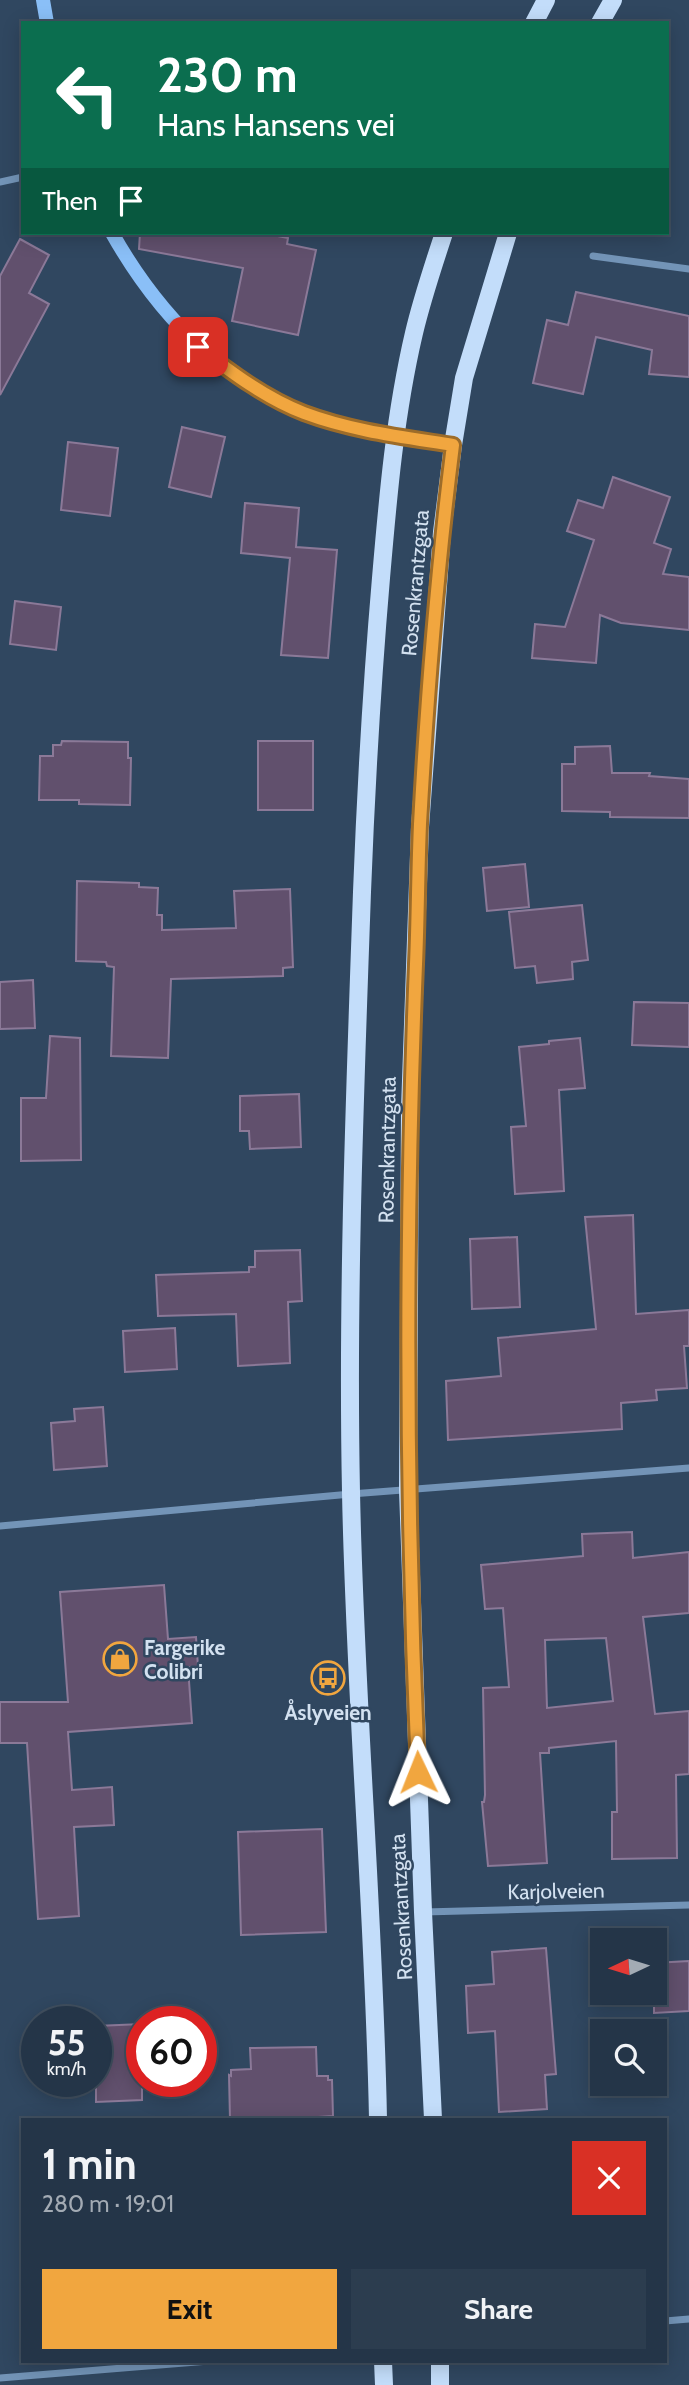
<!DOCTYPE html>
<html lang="en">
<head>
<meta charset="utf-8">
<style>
	body { margin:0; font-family:Cabin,sans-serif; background:#2c3d4f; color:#f1f3f6; height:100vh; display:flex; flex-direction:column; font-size:26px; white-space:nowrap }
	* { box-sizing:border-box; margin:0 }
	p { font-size:23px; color:#a3abb4 }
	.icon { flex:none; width:38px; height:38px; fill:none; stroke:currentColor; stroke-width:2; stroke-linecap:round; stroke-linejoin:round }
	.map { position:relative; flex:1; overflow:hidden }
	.details { position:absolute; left:21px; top:2118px; width:646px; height:245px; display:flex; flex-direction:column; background:#243548; border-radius:0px; box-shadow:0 4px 18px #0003,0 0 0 2px #415060 }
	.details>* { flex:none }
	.banner { position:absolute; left:21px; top:21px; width:648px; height:214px; border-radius:0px; box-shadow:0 4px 18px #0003,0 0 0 2px #415060; background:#0b6e4f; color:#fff; overflow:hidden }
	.needle { width:46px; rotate:266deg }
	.buttons { position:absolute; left:590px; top:1928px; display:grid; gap:14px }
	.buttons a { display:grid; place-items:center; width:77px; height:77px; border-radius:0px; background:#243548; box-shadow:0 4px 18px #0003,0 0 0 2px #415060; font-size:35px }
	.speed { position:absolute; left:21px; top:2006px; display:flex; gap:14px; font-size:35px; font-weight:700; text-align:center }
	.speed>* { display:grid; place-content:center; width:91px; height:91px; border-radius:50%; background:#243548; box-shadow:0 4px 18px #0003,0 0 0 2px #415060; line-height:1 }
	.speed small { font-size:18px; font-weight:400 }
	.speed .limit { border:10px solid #d22; background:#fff; color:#111 }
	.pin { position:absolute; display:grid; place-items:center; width:60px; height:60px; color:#fff; margin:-30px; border-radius:14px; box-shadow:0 4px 10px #0006 }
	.me { position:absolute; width:77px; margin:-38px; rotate:358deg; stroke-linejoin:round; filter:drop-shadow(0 0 5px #0008) }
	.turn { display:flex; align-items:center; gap:24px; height:147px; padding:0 21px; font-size:32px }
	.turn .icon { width:91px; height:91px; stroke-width:2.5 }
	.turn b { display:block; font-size:49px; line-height:60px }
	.then { display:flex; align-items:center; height:66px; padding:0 21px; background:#0003; gap:14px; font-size:26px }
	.round { display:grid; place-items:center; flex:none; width:74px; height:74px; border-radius:0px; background:#2c3d4f }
	.overview { display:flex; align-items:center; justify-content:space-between; height:119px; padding:0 21px }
	h1 { font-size:42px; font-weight:800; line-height:52px }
	.primary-button { display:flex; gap:14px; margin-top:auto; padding:14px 21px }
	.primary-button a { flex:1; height:80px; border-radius:0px; background:#f1a63f; color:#111; font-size:28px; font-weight:800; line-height:80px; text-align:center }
	.primary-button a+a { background:#2c3d4f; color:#f1f3f6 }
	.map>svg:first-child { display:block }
</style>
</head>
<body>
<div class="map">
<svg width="689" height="2385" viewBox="0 0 689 2385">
	<rect width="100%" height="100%" fill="#304760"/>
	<!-- building -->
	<g fill="#61506d" stroke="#8b7998" stroke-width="2" fill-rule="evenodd">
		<polygon points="140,233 262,233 288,238 287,244 316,250 298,335 232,321 243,268 139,249"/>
		<polygon points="20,239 49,255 29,293 49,304 0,395 0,276"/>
		<polygon points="576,292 689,316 689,377 649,374 652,350 596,337 583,394 533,383 547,320 568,325"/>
		<polygon points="182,427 225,437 211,497 169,487"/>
		<polygon points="68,442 118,448 110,516 61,510"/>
		<polygon points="613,477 670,497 654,543 671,549 663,574 689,577 689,630 621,623 600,615 596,663 532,658 535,624 565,627 594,540 567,531 578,500 603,508"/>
		<polygon points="245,503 299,508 296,547 337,550 328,658 281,655 290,558 241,553"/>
		<polygon points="15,601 61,607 56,650 10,644"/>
		<polygon points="62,741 128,742 128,758 131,758 130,805 79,804 79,800 39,800 40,756 53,756 53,745 61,745"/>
		<rect x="258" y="741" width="55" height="69"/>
		<polygon points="610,746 612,773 650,773 649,776 689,779 689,818 610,817 610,812 562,811 562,764 575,764 575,747"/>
		<polygon points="525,864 529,907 487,911 483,868"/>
		<polygon points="77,881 139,883 139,887 158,888 157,915 162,915 162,930 236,928 234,891 290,889 293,967 283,968 283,976 171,979 168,1058 111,1056 114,967 107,966 106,962 76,961"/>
		<polygon points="582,905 588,960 572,962 573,979 537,983 535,966 515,968 509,912"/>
		<polygon points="33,980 35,1028 0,1029 0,982"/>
		<polygon points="634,1002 689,1003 689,1047 632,1045"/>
		<polygon points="50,1036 80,1038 81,1160 21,1161 21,1098 46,1098"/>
		<polygon points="580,1038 585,1088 559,1090 564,1191 515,1194 511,1127 526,1126 519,1047 549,1044 549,1041"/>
		<polygon points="299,1094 301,1147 250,1149 249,1131 240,1131 240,1096"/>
		<polygon points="633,1215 636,1314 689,1310 689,1346 684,1346 687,1388 656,1390 657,1400 621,1403 622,1429 448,1440 446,1381 501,1376 498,1338 596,1329 585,1217"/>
		<polygon points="517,1237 520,1307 472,1309 470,1239"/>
		<polygon points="300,1250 302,1301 288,1302 290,1363 238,1366 236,1314 158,1316 156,1275 249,1272 249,1267 255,1267 255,1251"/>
		<polygon points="175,1328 177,1369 125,1372 123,1331"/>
		<polygon points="103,1407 107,1466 54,1470 51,1423 75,1421 74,1409"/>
		<path d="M 632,1532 L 633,1558 L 689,1552 L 689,1613 L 643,1617 L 655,1714 L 689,1711 L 689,1774 L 676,1775 L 677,1858 L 612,1859 L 612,1812 L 617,1812 L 616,1741 L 549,1748 L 549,1753 L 540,1753 L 547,1863 L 488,1866 L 482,1802 L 484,1802 L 485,1795 L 483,1688 L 509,1687 L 503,1608 L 485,1609 L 481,1565 L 583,1556 L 582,1534 ZM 606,1638 L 613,1701 L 547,1708 L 545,1640 Z"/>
		<polygon points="164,1585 168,1639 196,1637 198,1667 188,1667 192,1723 68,1732 72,1790 112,1787 114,1825 74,1827 79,1916 38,1919 27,1743 0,1743 0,1702 68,1702 60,1592"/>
		<polygon points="322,1829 326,1932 241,1935 238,1832"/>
		<polygon points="546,1948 556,2074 545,2075 547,2109 499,2112 495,2031 468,2033 466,1986 494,1984 492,1952"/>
		<polygon points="689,1961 689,2011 654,2013 654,1963"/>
		<polygon points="142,2024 142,2100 96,2102 96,2026"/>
		<polygon points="316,2047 317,2076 328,2076 328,2080 332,2080 333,2116 319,2117 319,2119 230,2119 229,2075 231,2076 231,2070 251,2069 250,2048"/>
	</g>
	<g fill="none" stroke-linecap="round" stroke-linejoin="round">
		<!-- minor -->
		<g stroke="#7394b7" stroke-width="7">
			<polyline points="0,182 23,177"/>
			<polyline points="593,256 689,269"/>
			<polyline points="0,1526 351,1494 689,1468"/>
			<polyline points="424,1912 689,1905"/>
			<polyline points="665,2321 689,2319"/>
			<polyline points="0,2378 209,2361"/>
		</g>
		<!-- secondary -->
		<g stroke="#8abff7" stroke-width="14">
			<polyline points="43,0 47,23"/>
			<path d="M 112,233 C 161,320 237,398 337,424 C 375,434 414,439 453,445"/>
		</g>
		<!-- primary -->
		<g stroke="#c3ddfa" stroke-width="18">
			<polyline points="534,23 546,0"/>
			<polyline points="600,23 613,0"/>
			<path d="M 378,2119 C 374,1910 355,1701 351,1492 C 347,1291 355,1092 362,892 C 366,787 372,683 381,578 C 388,496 395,414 414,333 C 422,299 433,266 444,233"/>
			<polyline points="433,2119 423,1912 408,1490 410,1109 420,827 442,532 453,445 464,378 508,233"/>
			<polyline points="383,2361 384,2385"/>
			<polyline points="440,2361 440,2385"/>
		</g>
	</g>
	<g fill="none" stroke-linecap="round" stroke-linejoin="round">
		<defs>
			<path id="route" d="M 198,347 C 231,372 265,398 304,413 C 352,431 403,437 453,445 C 437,571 427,697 420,824 C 418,871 418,918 416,964 C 405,1234 406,1503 418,1772"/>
		</defs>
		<!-- route casing -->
		<use href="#route" stroke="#9d6c29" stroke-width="18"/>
		<!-- route -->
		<use href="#route" stroke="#f1a63f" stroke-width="12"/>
	</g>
	<!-- icons -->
	<defs>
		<symbol id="shop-ring" viewBox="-11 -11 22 22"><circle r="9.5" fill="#304760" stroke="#f1a63f" stroke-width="1.5"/><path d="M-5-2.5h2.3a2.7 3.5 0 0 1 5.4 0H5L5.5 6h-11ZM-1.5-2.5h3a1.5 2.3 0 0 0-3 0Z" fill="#f1a63f"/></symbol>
		<symbol id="bus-ring" viewBox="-11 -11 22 22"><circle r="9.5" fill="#304760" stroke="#f1a63f" stroke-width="1.5"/><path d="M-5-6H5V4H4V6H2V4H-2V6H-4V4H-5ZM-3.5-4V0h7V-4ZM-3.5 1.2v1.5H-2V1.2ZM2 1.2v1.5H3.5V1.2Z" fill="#f1a63f"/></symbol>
	</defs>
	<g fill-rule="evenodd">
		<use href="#shop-ring" x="101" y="1640" width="38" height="38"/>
		<use href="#bus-ring" x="309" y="1659" width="38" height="38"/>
	</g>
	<g text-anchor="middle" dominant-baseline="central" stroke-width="5" stroke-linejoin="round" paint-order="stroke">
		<!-- street labels -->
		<g font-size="21" fill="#d3e1f0" stroke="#304760">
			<text transform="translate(415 583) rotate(-85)">Rosenkrantzgata</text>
			<text transform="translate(387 1150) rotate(-89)">Rosenkrantzgata</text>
			<text transform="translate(556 1891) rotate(-1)">Karjolveien</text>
			<text transform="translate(401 1907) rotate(-93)">Rosenkrantzgata</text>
		</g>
		<!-- poi labels -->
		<g font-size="21" font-weight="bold" fill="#d3e1f0" stroke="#304760" text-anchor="start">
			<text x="144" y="1647">Fargerike<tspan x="144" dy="24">Colibri</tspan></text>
			<text x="328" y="1712" text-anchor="middle">Åslyveien</text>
		</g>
	</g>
</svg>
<div class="buttons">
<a><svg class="needle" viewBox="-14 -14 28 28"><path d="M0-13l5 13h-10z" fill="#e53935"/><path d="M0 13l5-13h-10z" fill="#a3abb4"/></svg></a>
<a><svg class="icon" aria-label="search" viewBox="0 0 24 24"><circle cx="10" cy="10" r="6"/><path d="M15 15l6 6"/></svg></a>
</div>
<div class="speed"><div>55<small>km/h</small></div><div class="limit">60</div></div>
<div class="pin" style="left:198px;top:347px;background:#d93025"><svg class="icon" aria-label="arrive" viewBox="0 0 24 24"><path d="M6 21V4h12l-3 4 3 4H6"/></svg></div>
<svg class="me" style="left:418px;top:1772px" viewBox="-20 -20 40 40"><path d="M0-17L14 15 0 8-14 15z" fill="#f1a63f" stroke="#fff" stroke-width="4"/></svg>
<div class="banner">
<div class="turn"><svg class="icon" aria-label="left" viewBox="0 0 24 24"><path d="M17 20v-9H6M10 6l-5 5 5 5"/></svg><div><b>230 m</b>Hans Hansens vei</div></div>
<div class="then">Then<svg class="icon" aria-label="arrive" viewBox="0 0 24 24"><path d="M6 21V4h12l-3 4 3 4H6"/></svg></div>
</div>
<section class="details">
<div class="overview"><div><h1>1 min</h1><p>280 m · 19:01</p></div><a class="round" style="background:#d93025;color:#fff"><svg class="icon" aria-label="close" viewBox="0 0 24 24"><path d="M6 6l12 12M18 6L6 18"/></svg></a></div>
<div class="primary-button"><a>Exit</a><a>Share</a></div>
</section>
</div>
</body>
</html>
